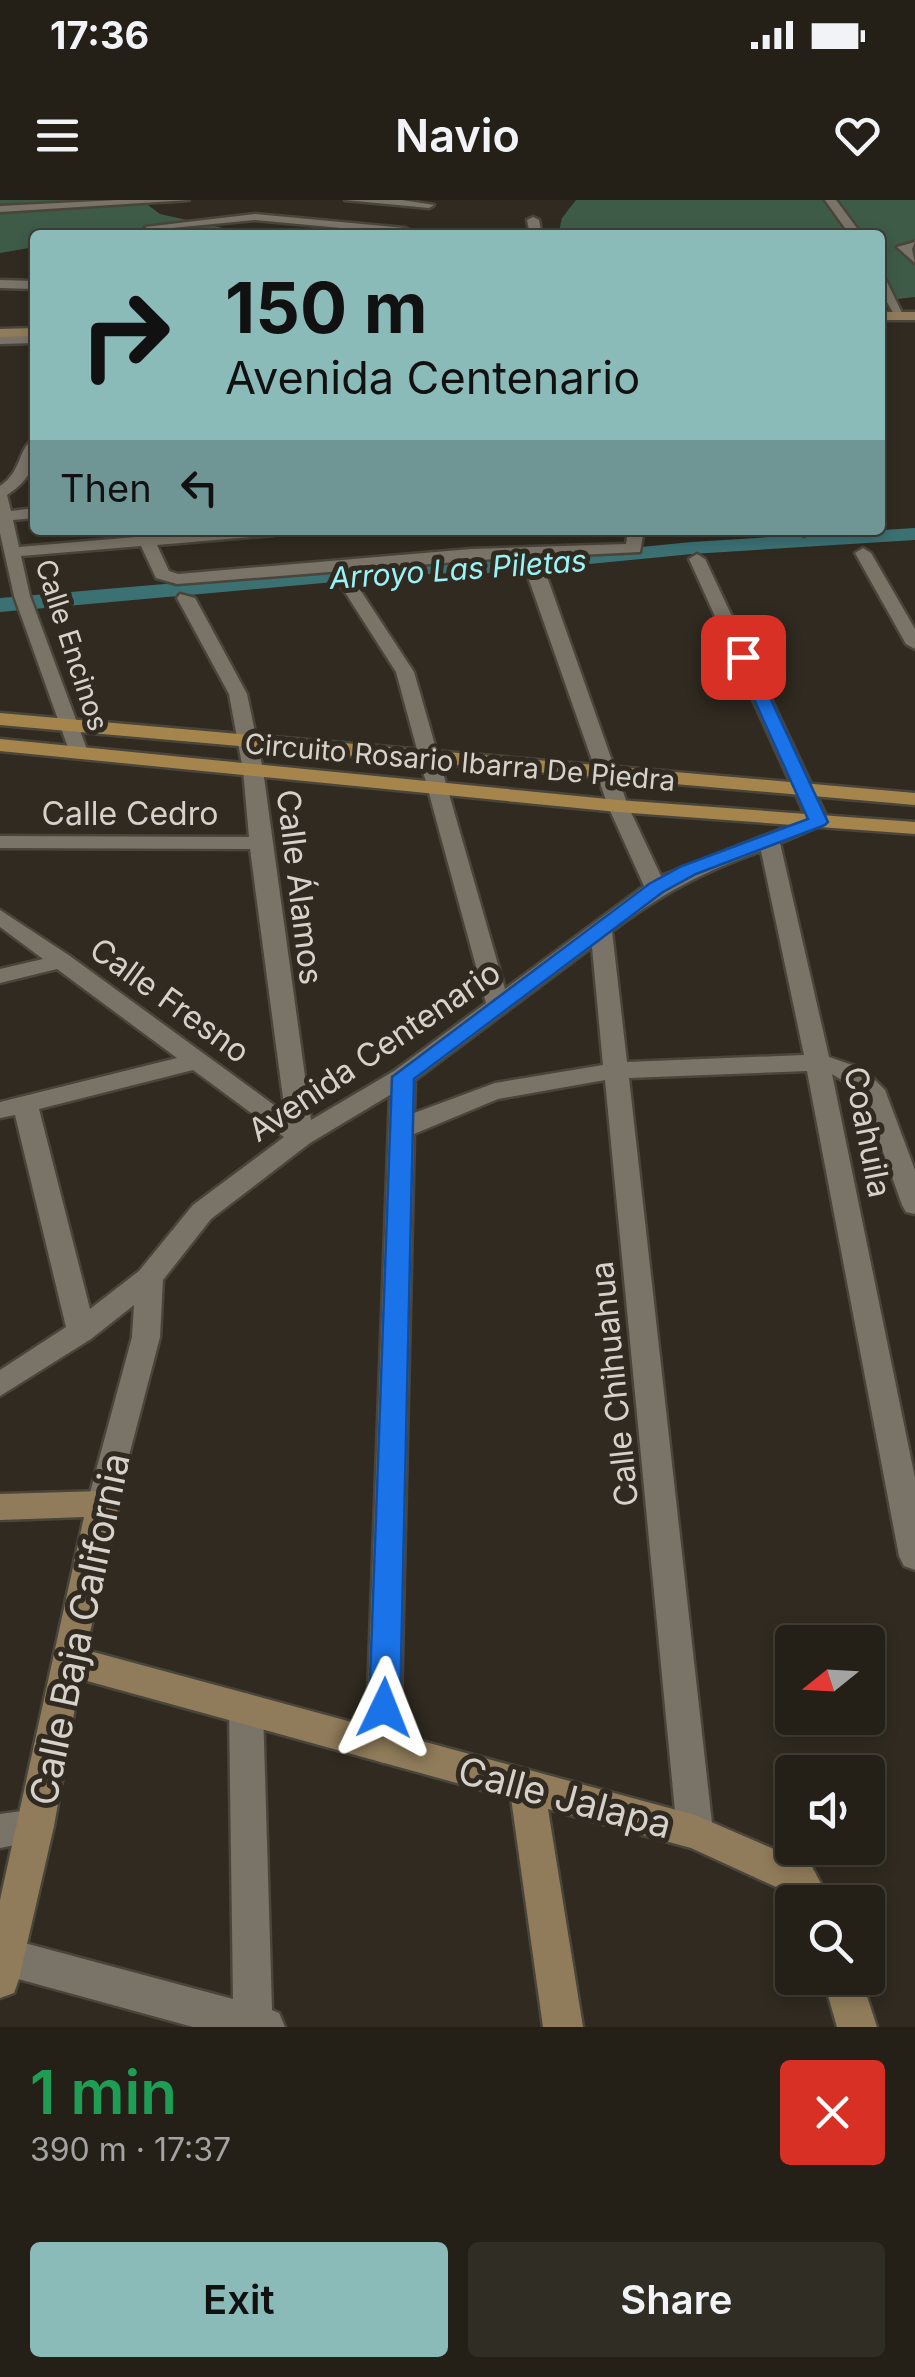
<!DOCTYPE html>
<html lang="en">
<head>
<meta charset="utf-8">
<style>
	body { margin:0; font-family:Inter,sans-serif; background:#302d25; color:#f1f3f6; height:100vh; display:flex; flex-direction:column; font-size:38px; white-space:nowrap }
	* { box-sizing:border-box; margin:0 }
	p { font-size:32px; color:#a3a3a2 }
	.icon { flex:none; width:55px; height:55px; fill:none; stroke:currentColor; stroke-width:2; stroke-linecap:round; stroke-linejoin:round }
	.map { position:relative; height:1827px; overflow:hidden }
	.sheet { display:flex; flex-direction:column; background:#242018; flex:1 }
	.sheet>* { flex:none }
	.guide { position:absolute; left:30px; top:30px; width:855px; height:305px; border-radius:10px; box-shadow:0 5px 15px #0003,0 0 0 2px #413e37; background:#8bbbb9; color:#111; overflow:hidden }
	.needle { width:65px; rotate:252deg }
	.fabs { position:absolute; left:775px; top:1425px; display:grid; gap:20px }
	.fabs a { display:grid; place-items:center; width:110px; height:110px; border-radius:10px; background:#242018; box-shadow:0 5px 15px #0003,0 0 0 2px #413e37; font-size:50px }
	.pin { position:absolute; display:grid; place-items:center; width:85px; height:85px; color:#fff; margin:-42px; border-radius:20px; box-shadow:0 5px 15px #0006 }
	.me { position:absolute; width:110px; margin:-55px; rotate:2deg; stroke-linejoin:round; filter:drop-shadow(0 0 8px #0008) }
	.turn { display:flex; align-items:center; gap:35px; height:210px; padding:0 30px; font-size:45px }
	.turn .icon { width:130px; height:130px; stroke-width:2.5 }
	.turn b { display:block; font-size:70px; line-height:85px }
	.then { display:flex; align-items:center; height:95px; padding:0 30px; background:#0003; gap:20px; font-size:38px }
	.round { display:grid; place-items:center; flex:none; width:105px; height:105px; border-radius:10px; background:#302d25 }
	.overview { display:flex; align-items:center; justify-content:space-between; height:170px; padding:0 30px }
	h1 { font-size:60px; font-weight:600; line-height:75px; color:#1e9e55 }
	.primary-button { display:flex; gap:20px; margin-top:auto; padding:20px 30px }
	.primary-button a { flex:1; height:115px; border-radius:10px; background:#8bbbb9; color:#111; font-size:40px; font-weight:600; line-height:115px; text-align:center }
	.primary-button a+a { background:#302d25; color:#f1f3f6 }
	.status { display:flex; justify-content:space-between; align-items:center; height:70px; padding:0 50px; background:#242018; direction:ltr }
	.status svg { height:28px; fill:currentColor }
	header { display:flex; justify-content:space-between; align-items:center; height:130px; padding:0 30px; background:#242018; font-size:45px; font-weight:600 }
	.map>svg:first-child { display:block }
</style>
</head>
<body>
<div class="status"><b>17:36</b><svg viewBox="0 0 49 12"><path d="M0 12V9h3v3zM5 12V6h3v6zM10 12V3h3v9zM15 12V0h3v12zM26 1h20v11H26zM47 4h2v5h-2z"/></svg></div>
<header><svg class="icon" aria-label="menu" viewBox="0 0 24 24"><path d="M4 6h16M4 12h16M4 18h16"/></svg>Navio<svg class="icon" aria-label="heart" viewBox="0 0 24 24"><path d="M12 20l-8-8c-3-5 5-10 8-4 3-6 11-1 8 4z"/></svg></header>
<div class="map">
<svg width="915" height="1827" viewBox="0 0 915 1827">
	<rect width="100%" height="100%" fill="#302a20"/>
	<!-- green -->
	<g fill="#3e5b48">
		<polygon points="0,0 150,0 148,5 160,14 232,30 205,35 35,35 35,47 0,53"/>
		<polygon points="576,0 915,0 915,97 880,101 880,35 558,35 562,18"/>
	</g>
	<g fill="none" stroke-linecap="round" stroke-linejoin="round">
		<!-- canal -->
		<polygon fill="#3c7174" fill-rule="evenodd" points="915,328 915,340 692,354 497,373 423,374 0,412 0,398 423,362 497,361 692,342"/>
		<defs>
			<g id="street">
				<polygon points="117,0 189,0 0,12 0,6"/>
				<polygon points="345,0 402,0 434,5 429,8"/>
				<polygon points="825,0 836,0 862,35 850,35"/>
				<polygon points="255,14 405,28 411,31 405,34 255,20 151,30 145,27"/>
				<polygon points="533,17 539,20 542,35 530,35 527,20"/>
				<polygon points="915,42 912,49 915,63 897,47"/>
				<polygon points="880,76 886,80 905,119 895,116 880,90"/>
				<polygon points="0,80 35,81 35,89 0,88"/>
				<polygon points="35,135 35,143 0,144 0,136"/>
				<path d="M 35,238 C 35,267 31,279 7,295 L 11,311 L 35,308 L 35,318 L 13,320 L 19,347 L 217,330 L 282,330 L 274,335 L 157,345 L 169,371 L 178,374 L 471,349 L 626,344 L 628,330 L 644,330 L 640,352 L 537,357 L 545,371 L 628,606 L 661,676 L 807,619 L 689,359 L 697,354 L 705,359 L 829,622 L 780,643 L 829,857 L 864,869 L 885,890 L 915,970 L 915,1014 L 906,1012 L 902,1005 L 862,893 L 832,874 L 915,1278 L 915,1370 L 904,1366 L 899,1356 L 807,871 L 629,878 L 713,1632 L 708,1644 L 695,1649 L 682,1644 L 677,1632 L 605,880 L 498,899 L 414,934 L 400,1547 L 395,1558 L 383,1563 L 371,1558 L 366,1547 L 390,895 L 310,943 L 211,1019 L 163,1080 L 160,1137 L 114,1313 L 103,1317 L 92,1313 L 87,1304 L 132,1137 L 134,1105 L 91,1139 L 0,1196 L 0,1170 L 66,1127 L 15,915 L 0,918 L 0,902 L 177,858 L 57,769 L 0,783 L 0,769 L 43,759 L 0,727 L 0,710 L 70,756 L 285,913 L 250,649 L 0,648 L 0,636 L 249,637 L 243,570 L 229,494 L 177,398 L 180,394 L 195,398 L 247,494 L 263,570 L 311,920 L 394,871 L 486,803 L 396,472 L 341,386 L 343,382 L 355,382 L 414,472 L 505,789 L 644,686 L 608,606 L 521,357 L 177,384 L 156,378 L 141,346 L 21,356 L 30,396 L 88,552 L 78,558 L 71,556 L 14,396 L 0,333 L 0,286 C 23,271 17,248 35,238 ZM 761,651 L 804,855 L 627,862 L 612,731 C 665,692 700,673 761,651 ZM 592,747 L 603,865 L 495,883 L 414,913 L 415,880 ZM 193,870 L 284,937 L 193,1005 L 139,1071 L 90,1109 L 39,909 Z"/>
				<polygon points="795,330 811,330 812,331 804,336"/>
				<polygon points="863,348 871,353 915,429 915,449 906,444 855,353"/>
				<polygon points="246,1493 258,1498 263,1509 272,1810 279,1813 285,1827 193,1827 0,1774 0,1740 6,1738 233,1799 229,1509 234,1498"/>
				<polygon points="36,1609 49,1614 54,1626 49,1638 0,1648 0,1614"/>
			</g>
			<g id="secondary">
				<rect x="880" y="112" width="35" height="8"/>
				<polygon points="35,128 35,136 0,137 0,129"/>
				<polygon points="103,1291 114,1295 119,1304 86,1450 695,1615 811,1665 831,1702 792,1703 785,1691 691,1648 548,1609 583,1827 543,1827 511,1598 80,1479 54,1626 19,1779 14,1793 0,1798 0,1700 84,1317 0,1320 0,1294"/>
				<polygon points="823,1778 861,1778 877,1827 837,1827"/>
			</g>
			<g id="primary">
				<polygon points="0,513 915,593 915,605 0,525"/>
				<polygon points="0,539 618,600 915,622 915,634 618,612 0,551"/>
			</g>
		</defs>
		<!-- street casing -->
		<use href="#street" stroke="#49453b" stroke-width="5"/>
		<!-- secondary casing -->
		<use href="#secondary" stroke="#49453b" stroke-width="5"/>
		<!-- primary casing -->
		<use href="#primary" stroke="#49453b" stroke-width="5"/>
		<!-- street -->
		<use href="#street" fill="#7a7367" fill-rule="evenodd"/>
		<!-- secondary -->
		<use href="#secondary" fill="#907c5a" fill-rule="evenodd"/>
		<!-- primary -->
		<use href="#primary" fill="#a6854d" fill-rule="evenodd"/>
	</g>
	<!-- route -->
	<polygon fill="#1a73e8" stroke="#114b97" stroke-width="2.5" points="743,452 751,457 828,622 825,625 696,674 663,692 414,879 400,1508 396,1518 384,1522 373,1518 369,1508 392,877 649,684 682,666 808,619 735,457"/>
	<g text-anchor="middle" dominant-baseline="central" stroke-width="10" stroke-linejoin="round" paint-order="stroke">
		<!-- far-street labels -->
		<g font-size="28" fill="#d6d2cb" stroke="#302a20">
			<text transform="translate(72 445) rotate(72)">Calle Encinos</text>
			<text transform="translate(460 562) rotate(5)">Circuito Rosario Ibarra De Piedra</text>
		</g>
		<!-- far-water labels -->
		<g font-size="30" font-style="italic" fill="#99f4f8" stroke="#302a20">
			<text transform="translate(458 369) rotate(-4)">Arroyo Las Piletas</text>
		</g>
		<!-- street labels -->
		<g font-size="32" fill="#d6d2cb" stroke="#302a20">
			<text x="130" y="613">Calle Cedro</text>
			<text transform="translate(300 687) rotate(83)">Calle Álamos</text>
			<text transform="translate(170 800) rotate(36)">Calle Fresno</text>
			<text transform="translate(374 851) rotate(-34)">Avenida Centenario</text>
			<text transform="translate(868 932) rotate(79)">Coahuila</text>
			<text transform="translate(614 1184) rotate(-96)">Calle Chihuahua</text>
		</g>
		<!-- near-street labels -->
		<g font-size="38" fill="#d6d2cb" stroke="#302a20">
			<text transform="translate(79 1429) rotate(-78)">Calle Baja California</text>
			<text transform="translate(565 1597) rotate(15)">Calle Jalapa</text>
		</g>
	</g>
</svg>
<div class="fabs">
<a><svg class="needle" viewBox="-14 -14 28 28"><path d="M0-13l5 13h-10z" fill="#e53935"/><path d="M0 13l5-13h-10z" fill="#a3a3a2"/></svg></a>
<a><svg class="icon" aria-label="sound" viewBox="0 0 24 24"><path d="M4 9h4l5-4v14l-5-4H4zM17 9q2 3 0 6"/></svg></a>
<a><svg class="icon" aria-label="search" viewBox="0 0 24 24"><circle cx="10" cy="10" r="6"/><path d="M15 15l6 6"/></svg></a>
</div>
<div class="pin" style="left:743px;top:457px;background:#d93025"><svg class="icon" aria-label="arrive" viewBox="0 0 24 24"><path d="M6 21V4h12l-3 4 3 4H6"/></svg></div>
<svg class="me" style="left:384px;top:1508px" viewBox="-20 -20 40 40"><path d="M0-17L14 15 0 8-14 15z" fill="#1a73e8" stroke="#fff" stroke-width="4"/></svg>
<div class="guide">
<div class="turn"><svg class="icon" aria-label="right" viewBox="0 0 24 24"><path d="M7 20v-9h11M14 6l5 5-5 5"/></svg><div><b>150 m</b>Avenida Centenario</div></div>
<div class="then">Then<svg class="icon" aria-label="left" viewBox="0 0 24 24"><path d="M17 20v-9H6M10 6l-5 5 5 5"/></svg></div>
</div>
</div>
<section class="sheet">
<div class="overview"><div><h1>1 min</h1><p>390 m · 17:37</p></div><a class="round" style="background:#d93025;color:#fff"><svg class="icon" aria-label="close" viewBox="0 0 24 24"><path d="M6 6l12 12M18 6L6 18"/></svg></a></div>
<div class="primary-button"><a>Exit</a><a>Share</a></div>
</section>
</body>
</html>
